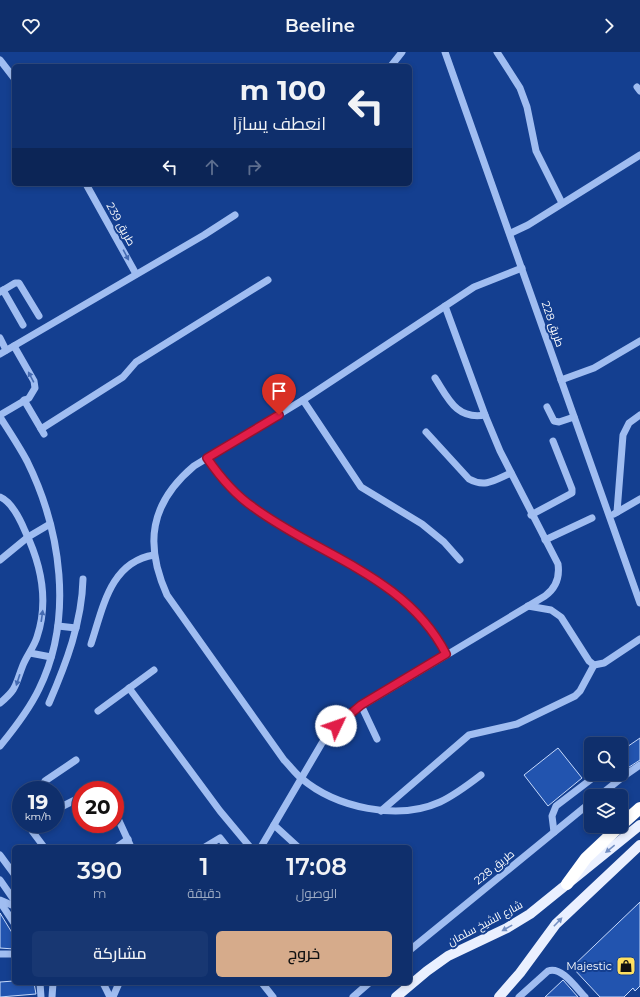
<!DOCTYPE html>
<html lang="ar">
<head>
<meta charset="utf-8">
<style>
	body { margin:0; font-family:Montserrat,Cairo,sans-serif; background:#183772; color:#f1f3f6; direction:rtl; height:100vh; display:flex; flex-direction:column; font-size:15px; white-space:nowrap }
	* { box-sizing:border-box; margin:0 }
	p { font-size:13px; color:#9ba9c2 }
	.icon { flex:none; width:22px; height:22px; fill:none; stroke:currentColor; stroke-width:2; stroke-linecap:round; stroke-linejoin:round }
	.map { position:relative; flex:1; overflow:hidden; direction:ltr }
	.panel { position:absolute; left:12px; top:793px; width:400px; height:140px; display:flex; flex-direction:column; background:#0f2f6c; border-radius:6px; box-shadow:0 2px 6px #0003,0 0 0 1px #2f4a7f; direction:rtl }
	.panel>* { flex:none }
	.banner { position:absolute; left:12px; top:12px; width:400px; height:122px; border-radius:6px; box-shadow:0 2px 6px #0003,0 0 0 1px #2f4a7f; direction:rtl; background:#0f2f6c; color:#f1f3f6; overflow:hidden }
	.buttons { position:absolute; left:584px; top:685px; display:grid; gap:8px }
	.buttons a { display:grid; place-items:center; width:44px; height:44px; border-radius:6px; background:#0f2f6c; box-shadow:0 2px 6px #0003,0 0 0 1px #2f4a7f; font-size:20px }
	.speed { position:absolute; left:12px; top:729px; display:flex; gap:8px; font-size:20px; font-weight:700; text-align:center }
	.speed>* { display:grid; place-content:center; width:52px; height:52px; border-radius:50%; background:#0f2f6c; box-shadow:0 2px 6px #0003,0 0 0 1px #2f4a7f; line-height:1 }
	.speed small { font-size:10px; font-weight:400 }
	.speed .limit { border:6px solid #d22; background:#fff; color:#111 }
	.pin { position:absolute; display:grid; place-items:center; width:34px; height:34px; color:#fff; margin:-41px -17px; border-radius:50% 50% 50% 0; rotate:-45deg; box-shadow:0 0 4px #0007 }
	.pin .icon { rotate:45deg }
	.me { position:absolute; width:44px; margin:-22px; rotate:48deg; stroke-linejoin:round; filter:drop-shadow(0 0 3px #0008) }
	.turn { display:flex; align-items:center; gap:14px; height:84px; padding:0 20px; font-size:18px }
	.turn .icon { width:52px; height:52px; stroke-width:2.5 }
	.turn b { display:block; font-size:28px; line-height:34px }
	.lanes { display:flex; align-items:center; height:38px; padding:0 20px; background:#0003; justify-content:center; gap:20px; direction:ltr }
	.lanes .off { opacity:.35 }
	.eta { display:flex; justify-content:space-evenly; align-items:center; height:68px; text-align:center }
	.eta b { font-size:24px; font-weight:600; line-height:28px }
	.action { display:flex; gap:8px; margin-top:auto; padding:8px 20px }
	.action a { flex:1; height:46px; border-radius:6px; background:#d6ab8b; color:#111; font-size:16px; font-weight:600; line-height:46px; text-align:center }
	.action a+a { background:#183772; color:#f1f3f6 }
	header { display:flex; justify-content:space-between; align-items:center; height:52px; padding:0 20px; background:#0f2f6c; font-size:18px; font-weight:600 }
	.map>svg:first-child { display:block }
</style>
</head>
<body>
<header><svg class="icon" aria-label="forward" viewBox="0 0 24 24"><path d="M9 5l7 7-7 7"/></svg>Beeline<svg class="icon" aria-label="heart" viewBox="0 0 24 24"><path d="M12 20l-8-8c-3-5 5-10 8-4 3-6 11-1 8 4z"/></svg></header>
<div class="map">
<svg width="640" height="945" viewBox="0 0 640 945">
	<rect width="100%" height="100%" fill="#143f90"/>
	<!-- building -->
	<g fill="#2254af" stroke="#c7dafc">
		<polygon points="640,686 640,708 623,719 621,716 621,699"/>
		<polygon points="558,696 582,726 548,754 524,723"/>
		<polygon points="640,850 640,934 635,939 633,936 624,945 600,945 572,915"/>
		<polygon points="0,861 14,884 14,897 0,896"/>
		<polygon points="563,928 578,945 545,945"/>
		<polygon points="14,929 14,931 34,931 36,942 0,945 0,930"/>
	</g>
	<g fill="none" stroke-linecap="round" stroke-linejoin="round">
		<!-- minor -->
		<g stroke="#a0bdf1" stroke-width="7">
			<polyline points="445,0 640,551"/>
			<polyline points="497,0 520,36 527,55 536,99 562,151"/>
			<polyline points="0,8 14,26"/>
			<polyline points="391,14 402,0"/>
			<polyline points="637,35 640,39"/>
			<polyline points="86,132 136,222"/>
			<polyline points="511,181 528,173 640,103"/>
			<polyline points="3,238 23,273"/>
			<polyline points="0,240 15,231 19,231 39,264"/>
			<polyline points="0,286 6,298"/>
			<polyline points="0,302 204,183 235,163"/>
			<path d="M 435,326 C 448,346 456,368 485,363"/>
			<polyline points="561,328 594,316 640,289"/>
			<polyline points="24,348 44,382"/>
			<polyline points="303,348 361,435 422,472 444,490 460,508"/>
			<polyline points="547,355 554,369 559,370 574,365"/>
			<polyline points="0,363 29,346 35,336 34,329 14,294"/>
			<path d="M 0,365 C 9,379 19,394 27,409 C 61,478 74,566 39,637 C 29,658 14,677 0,694"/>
			<polyline points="41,377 123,325 136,310 268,228"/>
			<path d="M 426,380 L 469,427 C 485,436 495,428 511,421"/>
			<path d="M 207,406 C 220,425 235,442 253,455 C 320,504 405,523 446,602"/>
			<path d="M 0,445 C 12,450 20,467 25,479 C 41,512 49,549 37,585 C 34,595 27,603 23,613 C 15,633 18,636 0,651"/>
			<polyline points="617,460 623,383 629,371 640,363"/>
			<polyline points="614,462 640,447"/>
			<polyline points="531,463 572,441 572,437 553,389"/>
			<polyline points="545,488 592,466"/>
			<polyline points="0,508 28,485 50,472"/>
			<polyline points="528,554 551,558 561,565 589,609 594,613 604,611 640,587"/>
			<polyline points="58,574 76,576"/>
			<path d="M 91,592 C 103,556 110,510 154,503"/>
			<polyline points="30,601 51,605"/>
			<polyline points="129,636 220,759 250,795"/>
			<path d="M 49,651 C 66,612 82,570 83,527"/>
			<polyline points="361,653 377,687"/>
			<polyline points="98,659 154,618"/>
			<path d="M 481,723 C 468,733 455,743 440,750 C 398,769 336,756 301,726 C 295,721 290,714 284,708 L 167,543 C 144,492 150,451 194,414 L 303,348 L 474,235 L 522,216"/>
			<polyline points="43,738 42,734 45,729 76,708"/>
			<polyline points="599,744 624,724 640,713"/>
			<polyline points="55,758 81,745"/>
			<polyline points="381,759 469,683 517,672 575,644 580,639 594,613"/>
			<polyline points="115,760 131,795"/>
			<polyline points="33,772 32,779 44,795"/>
			<polyline points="274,773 298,795"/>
			<polyline points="554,780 552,764 556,754 598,722"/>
			<polyline points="117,795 128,787"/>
			<polyline points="205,795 220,786 227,795"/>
			<path d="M 261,795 L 322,691 L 336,674 L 353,659 L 545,544 C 556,536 560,526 558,512 L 500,399 L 485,363 L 445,254"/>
			<polyline points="0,803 14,822"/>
			<polyline points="0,828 14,848"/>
			<polyline points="0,848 14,854"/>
			<polyline points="0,850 14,871"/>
			<polyline points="410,898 591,750"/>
			<polyline points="0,902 14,902"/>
			<polyline points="40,931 41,945"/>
			<polyline points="103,931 110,945"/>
			<polyline points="262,931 273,945"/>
			<polyline points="52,945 53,931"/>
			<polyline points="113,945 119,931"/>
			<polyline points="353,945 369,931"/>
			<path d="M 519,945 L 548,919 C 562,914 576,936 585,945"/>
		</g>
		<!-- major -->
		<g stroke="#eaf0ff" stroke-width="10">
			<polyline points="396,945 427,919 448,904 507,876 530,862 640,773"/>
			<polyline points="499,945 520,921 556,872 640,793"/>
		</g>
		<!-- highway -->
		<g stroke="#fff" stroke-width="12">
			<polyline points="621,773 640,756"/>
			<polyline points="567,832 586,806 620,774"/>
		</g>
	</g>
	<!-- one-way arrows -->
	<defs><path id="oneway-solid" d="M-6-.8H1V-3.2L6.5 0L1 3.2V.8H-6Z"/></defs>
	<g fill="#456bb2">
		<use href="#oneway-solid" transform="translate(126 203) rotate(62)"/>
		<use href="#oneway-solid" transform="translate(31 325) rotate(-118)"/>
		<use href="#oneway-solid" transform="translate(42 564) rotate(-82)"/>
		<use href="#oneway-solid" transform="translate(18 628) rotate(108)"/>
	</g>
	<g fill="#748fc2">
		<use href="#oneway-solid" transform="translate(610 797) rotate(141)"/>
		<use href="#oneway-solid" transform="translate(558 870) rotate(-46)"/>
		<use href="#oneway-solid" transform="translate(507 876) rotate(151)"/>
	</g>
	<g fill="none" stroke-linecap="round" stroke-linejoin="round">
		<defs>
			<path id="route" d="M 279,363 L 207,406 C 220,425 234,442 253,455 C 319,504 406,524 446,602 L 361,653 L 336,674"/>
		</defs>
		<!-- route casing -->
		<use href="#route" stroke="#92132f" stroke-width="10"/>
		<!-- route -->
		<use href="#route" stroke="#e11d48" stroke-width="7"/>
	</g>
	<!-- icons -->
	<defs>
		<symbol id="shop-square" viewBox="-11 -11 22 22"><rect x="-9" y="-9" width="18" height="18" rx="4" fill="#ffe060" stroke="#143f90"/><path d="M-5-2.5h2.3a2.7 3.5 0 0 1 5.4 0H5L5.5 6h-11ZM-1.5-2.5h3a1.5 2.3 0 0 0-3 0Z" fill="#111"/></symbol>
	</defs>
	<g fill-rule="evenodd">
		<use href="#shop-square" x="615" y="903" width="22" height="22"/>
	</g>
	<g text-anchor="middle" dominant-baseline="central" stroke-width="4" stroke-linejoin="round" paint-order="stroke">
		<!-- street labels -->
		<g font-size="11" fill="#fff" stroke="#143f90">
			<text transform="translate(121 172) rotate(61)">طريق 239</text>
			<text transform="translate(553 272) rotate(71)">طريق 228</text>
			<text transform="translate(494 815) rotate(-39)">طريق 228</text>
			<text transform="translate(485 871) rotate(-28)">شارع الشيخ سلمان</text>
		</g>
		<!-- poi labels -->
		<g font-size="11" fill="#fff" stroke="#143f90" text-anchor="end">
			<text x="612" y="914">Majestic</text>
		</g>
	</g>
</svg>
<div class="buttons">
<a><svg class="icon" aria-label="search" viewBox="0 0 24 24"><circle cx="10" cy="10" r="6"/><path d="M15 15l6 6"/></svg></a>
<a><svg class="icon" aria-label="layers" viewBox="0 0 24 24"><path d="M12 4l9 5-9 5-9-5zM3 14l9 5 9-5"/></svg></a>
</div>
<div class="speed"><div>19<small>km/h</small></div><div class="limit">20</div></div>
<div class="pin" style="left:279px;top:363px;background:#d93025"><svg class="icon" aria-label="arrive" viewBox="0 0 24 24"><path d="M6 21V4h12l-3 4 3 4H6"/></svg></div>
<svg class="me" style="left:336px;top:674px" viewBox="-20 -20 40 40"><circle r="19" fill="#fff"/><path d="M0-13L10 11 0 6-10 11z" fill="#e11d48"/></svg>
<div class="banner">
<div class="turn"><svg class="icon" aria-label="left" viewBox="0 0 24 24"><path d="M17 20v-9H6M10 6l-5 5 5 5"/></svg><div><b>100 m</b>انعطف يسارًا</div></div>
<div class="lanes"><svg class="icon" aria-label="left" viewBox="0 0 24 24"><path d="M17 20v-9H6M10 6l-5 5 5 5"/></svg><svg class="icon off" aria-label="ahead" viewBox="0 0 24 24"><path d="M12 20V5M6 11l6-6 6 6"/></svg><svg class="icon off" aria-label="right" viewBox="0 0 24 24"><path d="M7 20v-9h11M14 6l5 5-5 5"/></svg></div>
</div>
<section class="panel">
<div class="eta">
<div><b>17:08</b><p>الوصول</p></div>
<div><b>1</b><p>دقيقة</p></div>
<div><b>390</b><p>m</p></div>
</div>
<div class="action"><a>خروج</a><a>مشاركة</a></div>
</section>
</div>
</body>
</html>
